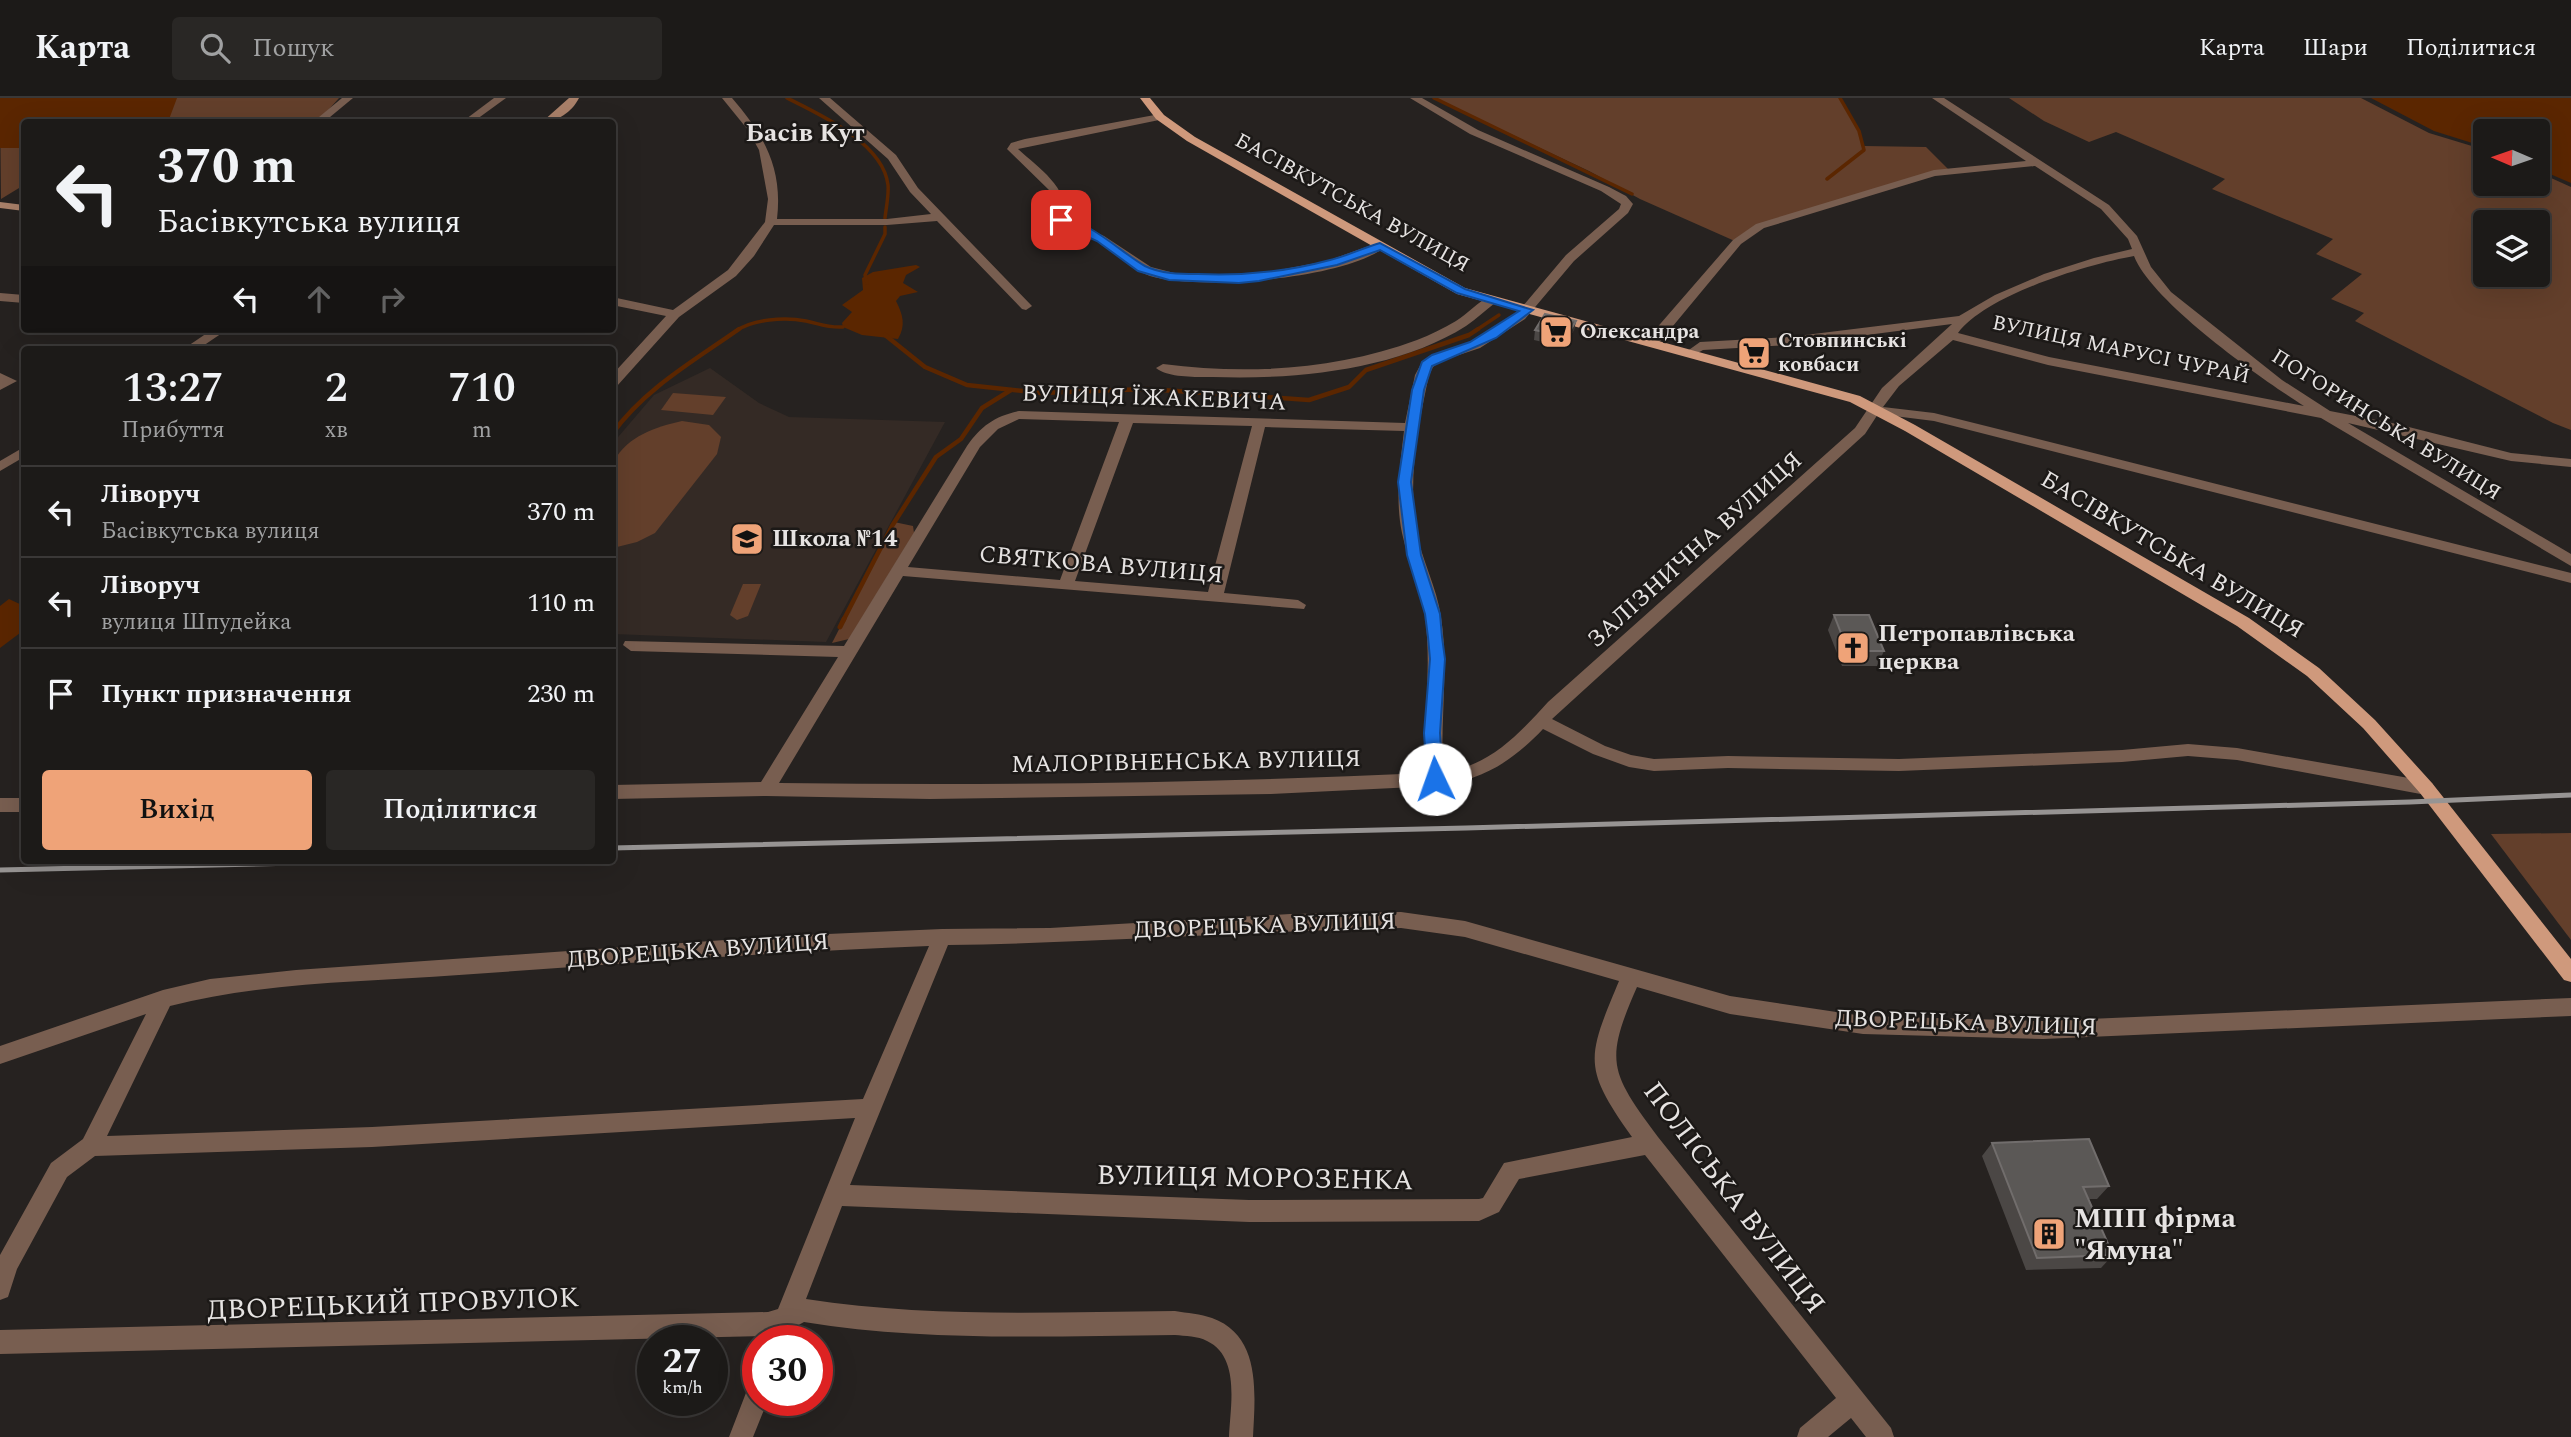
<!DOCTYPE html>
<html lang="uk">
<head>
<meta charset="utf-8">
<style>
	body { margin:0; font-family:Spectral,serif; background:#292725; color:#f1f3f6; height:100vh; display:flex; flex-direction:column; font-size:26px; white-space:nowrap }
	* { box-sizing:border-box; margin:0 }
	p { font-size:23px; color:#a0a1a2 }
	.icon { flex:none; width:38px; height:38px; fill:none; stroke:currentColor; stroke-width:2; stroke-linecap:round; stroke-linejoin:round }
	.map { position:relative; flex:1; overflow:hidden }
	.sheet { position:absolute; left:21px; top:248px; width:595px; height:518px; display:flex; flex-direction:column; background:#1c1a18; border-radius:7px; box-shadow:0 7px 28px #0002,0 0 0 2px #3a3837 }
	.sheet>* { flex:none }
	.banner { position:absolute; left:21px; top:21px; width:595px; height:214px; border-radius:7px; box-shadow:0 7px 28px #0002,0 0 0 2px #3a3837; background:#1c1a18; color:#f1f3f6; overflow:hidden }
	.needle { width:46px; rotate:272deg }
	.tools { position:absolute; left:2473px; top:21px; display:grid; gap:14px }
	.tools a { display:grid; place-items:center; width:77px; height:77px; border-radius:7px; background:#1c1a18; box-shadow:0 7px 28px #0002,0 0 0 2px #3a3837; font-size:35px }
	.speed { position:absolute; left:637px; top:1227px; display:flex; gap:14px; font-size:35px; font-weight:700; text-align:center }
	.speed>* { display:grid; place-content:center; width:91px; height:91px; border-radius:50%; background:#1c1a18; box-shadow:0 7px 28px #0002,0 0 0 2px #3a3837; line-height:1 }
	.speed small { font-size:18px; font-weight:400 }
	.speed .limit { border:10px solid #d22; background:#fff; color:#111 }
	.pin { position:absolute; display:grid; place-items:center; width:60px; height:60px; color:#fff; margin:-30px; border-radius:14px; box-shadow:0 4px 10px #0006 }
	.me { position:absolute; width:77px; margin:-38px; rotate:357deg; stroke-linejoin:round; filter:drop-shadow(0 0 5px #0008) }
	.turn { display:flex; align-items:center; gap:24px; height:147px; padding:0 21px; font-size:32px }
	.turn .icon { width:91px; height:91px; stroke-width:2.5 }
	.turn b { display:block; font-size:49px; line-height:60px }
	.lanes { display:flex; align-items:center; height:66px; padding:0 21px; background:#0003; justify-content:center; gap:35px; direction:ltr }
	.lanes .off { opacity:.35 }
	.eta { display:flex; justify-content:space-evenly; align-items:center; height:119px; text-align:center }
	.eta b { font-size:42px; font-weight:600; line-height:49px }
	.cta { display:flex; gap:14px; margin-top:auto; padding:14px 21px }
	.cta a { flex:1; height:80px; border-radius:7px; background:#efa378; color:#111; font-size:28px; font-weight:600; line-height:80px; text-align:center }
	.cta a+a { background:#292725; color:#f1f3f6 }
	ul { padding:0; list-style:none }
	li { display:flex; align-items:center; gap:21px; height:91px; padding:0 21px; border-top:2px solid #3a3837 }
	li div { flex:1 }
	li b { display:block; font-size:26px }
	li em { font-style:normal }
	header { display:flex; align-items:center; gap:42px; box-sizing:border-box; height:98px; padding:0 35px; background:#1c1a18; border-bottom:2px solid #3a3837 }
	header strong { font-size:33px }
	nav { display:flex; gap:38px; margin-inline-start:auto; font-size:24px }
	.search { width:490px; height:63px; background:#292725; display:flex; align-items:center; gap:18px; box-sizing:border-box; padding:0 24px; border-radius:7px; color:#a0a1a2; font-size:26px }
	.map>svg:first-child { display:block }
</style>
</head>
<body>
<header>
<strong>Карта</strong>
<div class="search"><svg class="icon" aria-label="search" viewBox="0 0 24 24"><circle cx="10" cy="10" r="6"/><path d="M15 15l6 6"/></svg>Пошук</div>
<nav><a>Карта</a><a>Шари</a><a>Поділитися</a></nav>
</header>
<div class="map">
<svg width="2571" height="1339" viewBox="0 0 2571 1339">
	<rect width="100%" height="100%" fill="#262220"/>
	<!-- built -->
	<polygon fill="#342a25" points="710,270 759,305 789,319 945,324 826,544 613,536 613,345 654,297"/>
	<!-- green -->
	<g fill="#633f2b" fill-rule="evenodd">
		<polygon points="0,0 339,0 323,18 309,24 24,24 24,87 1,101"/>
		<polygon points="1434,0 1840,0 1859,33 1864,48 1926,49 1952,75 1934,75 1767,125 1737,144 1640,101 1589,73"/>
		<path d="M 2009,0 L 2361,0 L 2429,35 L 2485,52 L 2485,86 L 2538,86 L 2538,74 L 2571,89 L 2571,332 L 2553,325 L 2355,223 L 2364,215 L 2331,201 L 2362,176 L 2316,156 L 2333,141 L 2212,91 L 2225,81 L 2116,34 L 2089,44 L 2044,23 ZM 2485,124 L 2538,124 L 2538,177 L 2485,177 Z"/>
		<polygon points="673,295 726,299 713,317 661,312"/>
		<path d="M 682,323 L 709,327 L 721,339 L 717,356 L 655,435 L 637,444 L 613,450 C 612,435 609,373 614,363 C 628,338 655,329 682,323 Z"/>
		<polygon points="894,424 913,428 914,435 849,541 832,545"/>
		<polygon points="743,486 761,486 748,518 737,522 730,517"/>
		<polygon points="2571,735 2571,842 2491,736"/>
	</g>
	<!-- water -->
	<g fill="#5b2600">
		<polygon points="0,0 177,0 168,24 24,24 24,50 0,50"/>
		<polygon points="2371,0 2571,0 2571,85 2538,71 2538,33 2485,33 2485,49 2434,33"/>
		<path d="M 916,167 L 920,169 L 906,177 L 903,185 L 918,194 L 900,198 L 896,203 C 903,217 906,227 898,241 L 862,237 L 843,229 L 842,225 L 852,214 L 842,207 L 863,192 L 862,180 L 873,174 Z"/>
		<polygon points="9,501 24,508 24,532 0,550 0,508"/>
	</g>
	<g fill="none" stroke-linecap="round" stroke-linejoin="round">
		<!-- stream-far2 -->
		<g stroke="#5b2600" stroke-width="3.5">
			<path d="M 787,0 C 821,17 883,45 888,87 C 889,97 886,110 885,120"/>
			<polyline points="1434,0 1632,96"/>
			<polyline points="1827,81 1864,52 1859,33 1840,0"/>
			<polyline points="867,185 865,177 885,136 885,129"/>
			<path d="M 736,233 C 753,221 785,219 806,223 C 821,226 826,230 843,229"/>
			<polyline points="1475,233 1499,217"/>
		</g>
		<!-- stream-far1 -->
		<g stroke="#5b2600" stroke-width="4.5">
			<polyline points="885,237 925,269 967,287 1041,295 1147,291 1309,302 1349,289 1366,272 1469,237 1478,231"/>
			<path d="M 612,336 C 644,291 695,262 739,231"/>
			<polyline points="843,523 892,428 936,359 961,341 982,310 1011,292"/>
		</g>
		<!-- stream -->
		<polyline stroke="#5b2600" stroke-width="5" points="840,529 844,521"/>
		<!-- street -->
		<g fill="#785e50" fill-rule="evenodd">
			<polygon points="342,0 353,0 324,24 313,24"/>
			<polygon points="494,0 506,0 473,24 462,24"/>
			<path d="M 722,0 L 732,0 C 764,37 783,70 777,121 L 887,121 L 931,116 L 910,94 L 888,61 L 819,0 L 830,0 L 896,57 L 918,90 L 1032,208 L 1026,212 L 1022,211 L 937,123 L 887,127 L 774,127 L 754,158 L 736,178 L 679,219 L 617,288 L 612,289 L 612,277 L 666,218 L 612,207 L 612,199 L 673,212 L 728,172 L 765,124 L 768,101 L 759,52 L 748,32 Z"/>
			<path d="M 1410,0 L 1422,0 L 1478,32 L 1609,89 L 1626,98 L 1633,106 L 1628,115 L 1574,163 L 1525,221 L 1480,250 L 1441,263 L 1433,269 L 1429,277 C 1418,328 1408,379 1416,431 C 1421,461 1437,489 1441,519 C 1449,570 1440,622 1443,674 C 1489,669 1519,636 1548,604 L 1855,330 L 1882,290 L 1952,226 L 1789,247 L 1703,252 L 1692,258 L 1686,254 L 1700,244 L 1789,239 L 1959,218 L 1995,197 L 2044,176 L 2094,160 L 2132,151 L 2128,141 L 2101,111 L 2035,68 L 1935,78 L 1764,130 L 1741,146 L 1658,246 L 1648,246 L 1648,240 L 1733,142 L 1756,126 L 1934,72 L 2026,63 L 1932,0 L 1944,0 L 2109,107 L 2137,138 L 2151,169 L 2171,194 L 2282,282 L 2330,313 L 2397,326 L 2511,355 L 2571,361 L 2571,369 L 2511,363 L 2348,325 L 2571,456 L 2571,468 L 2321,320 L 2048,267 L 1953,242 L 1899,288 L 1883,309 L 1934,315 L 2571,475 L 2571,485 L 1934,323 L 1878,316 L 1865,336 L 1552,621 L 1605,648 L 1631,657 L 1654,661 L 1728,658 L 1899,661 L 2122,652 L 2188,646 L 2237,650 L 2426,683 L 2432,685 L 2435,690 L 2432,695 L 2426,697 L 2237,662 L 2188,658 L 2122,664 L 1899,673 L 1728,670 L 1654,673 L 1629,669 L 1593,656 L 1543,631 C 1512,664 1481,683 1435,688 L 1271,696 L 930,701 L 766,698 L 612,701 L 612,687 L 761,684 L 838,559 L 631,553 L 623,547 L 625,543 L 844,548 L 967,348 C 981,328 995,318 1019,313 L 1405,325 L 1415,277 L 1422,264 L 1431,257 L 1470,244 L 1517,215 L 1566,157 L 1619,111 L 1621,106 L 1601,93 L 1470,36 ZM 2134,158 C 2152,204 2260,280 2304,308 L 2049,259 L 1958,235 C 1986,197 2088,166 2134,158 ZM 1019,321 L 1119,324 L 1060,482 L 908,469 L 980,349 L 998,331 ZM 1133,325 L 1252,328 L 1208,494 L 1075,483 ZM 1265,329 L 1404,333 C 1400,367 1395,401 1402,435 C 1408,463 1421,490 1425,518 C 1432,570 1423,623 1426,675 C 1210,685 995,688 779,685 L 903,478 L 1304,511 L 1306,507 L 1298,502 L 1224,495 Z"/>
			<path d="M 1160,16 L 1165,19 L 1164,21 L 1018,51 C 1040,71 1067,88 1067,121 L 1104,138 L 1151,169 L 1178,176 L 1206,178 L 1268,174 L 1327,163 L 1380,144 L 1386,148 C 1348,181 1198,193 1150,178 C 1129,171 1115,153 1096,143 C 1084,135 1069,132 1057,124 L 1055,106 L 1050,93 L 1007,51 L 1011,45 L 1025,41 Z"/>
			<polygon points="0,195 24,197 24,205 0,203"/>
			<path d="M 1491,198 L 1495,199 L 1495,205 C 1486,212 1476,221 1466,228 C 1397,272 1294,282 1213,279 C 1198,279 1168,280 1156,270 L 1163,266 C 1248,277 1336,272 1417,242 C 1430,237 1444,230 1456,223 C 1468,216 1478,203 1491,198 Z"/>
			<polygon points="213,231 228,231 197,252 182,252"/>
			<polygon points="0,275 17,283 0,292"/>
			<polygon points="24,349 24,359 0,373 0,363"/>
			<rect x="0" y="700" width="24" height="14"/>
			<path d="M 1401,814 L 1465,823 L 1730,898 L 1863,918 L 2043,923 L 2571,900 L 2571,918 L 2043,941 L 1863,936 L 1730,916 L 1637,889 C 1604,964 1610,974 1658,1039 L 1891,1330 L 1894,1339 L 1866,1339 L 1851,1320 L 1828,1339 L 1797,1339 L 1800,1330 L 1836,1300 L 1645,1057 L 1519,1081 L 1499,1114 L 1479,1123 L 1249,1124 L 842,1108 L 806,1201 C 928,1220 1051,1214 1175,1213 C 1187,1215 1201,1216 1212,1220 C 1262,1238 1255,1297 1253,1339 L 1229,1339 C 1230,1310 1241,1259 1207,1243 C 1198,1238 1185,1238 1175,1237 C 1051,1238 927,1244 804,1224 L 795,1229 L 790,1242 L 766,1242 L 768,1238 L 0,1256 L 0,1232 L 768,1214 L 778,1211 L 855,1020 L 372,1049 L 95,1058 L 67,1079 L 17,1171 L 8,1199 L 0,1202 L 0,1157 L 51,1065 L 83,1041 L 146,916 L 0,966 L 0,948 L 163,892 L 210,881 L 296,872 L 782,838 L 942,831 L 1050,830 L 1290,816 ZM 1401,830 L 1465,839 L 1619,883 C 1587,960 1582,969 1632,1039 L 1504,1065 L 1483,1100 L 1479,1101 L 1249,1102 L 850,1087 L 948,847 C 1099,845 1250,833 1401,830 ZM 929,848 L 863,1001 L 372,1029 L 107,1038 L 170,908 C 263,884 363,884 459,877 C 615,866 772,854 929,848 Z"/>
			<polygon points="758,1284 758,1302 768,1302 753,1339 729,1339 749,1287"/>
		</g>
		<!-- secondary -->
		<g fill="#a98069" fill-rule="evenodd">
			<path d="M 569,0 L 579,0 C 572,14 557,24 542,24 Z"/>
			<polygon points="0,104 24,107 24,113 0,110"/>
		</g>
		<!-- primary -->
		<polygon fill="#cf997c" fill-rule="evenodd" points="1140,0 1150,0 1164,17 1195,39 1465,190 1860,298 1915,327 2249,520 2319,570 2375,622 2432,685 2571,861 2571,884 2564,882 2420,695 2363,630 2307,578 2237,528 1905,333 1850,304 1457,196 1187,43 1156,21"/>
		<!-- rail -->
		<g stroke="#979493" stroke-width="5">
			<polyline points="612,750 1466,730 2410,704 2571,697"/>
			<polyline points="0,772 389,763"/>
		</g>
	</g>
	<!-- wall -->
	<g fill="#4b4745">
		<polygon points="1576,223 1574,232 1566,245 1553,242 1551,246 1534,242 1535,232"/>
		<polygon points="1834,517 1884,553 1877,568 1842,568 1828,532"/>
		<polygon points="1992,1045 2109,1088 2097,1101 2089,1101 2113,1157 2101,1170 2026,1172 1982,1058"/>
	</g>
	<!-- shaded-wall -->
	<polygon fill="#35312f" points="1576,223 1574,232 1566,245 1568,236"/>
	<!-- building -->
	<g fill="#5b5856" stroke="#716d6c" stroke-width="2">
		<polygon points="1545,216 1576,223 1568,236 1555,233 1553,236 1535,232"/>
		<polygon points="1834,517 1869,517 1884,553 1848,553"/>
		<polygon points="2089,1041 2109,1088 2083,1089 2113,1157 2037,1160 1992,1045"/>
	</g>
	<!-- route -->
	<path fill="#1a73e8" stroke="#114b97" stroke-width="2" d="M 1057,120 C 1083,117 1123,156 1145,168 C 1161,176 1180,176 1198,176 C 1243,178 1286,174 1330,162 C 1347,158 1363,150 1380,145 L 1465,191 L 1533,212 L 1496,240 L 1432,268 L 1424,292 L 1411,384 L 1421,457 L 1440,516 L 1442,539 L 1445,561 L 1440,635 L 1443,681 L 1440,685 L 1429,685 L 1427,681 L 1424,635 L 1430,561 L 1428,539 L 1425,516 L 1407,457 L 1398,384 L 1412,292 L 1422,264 L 1432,257 L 1470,244 L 1519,213 L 1457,195 L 1380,152 L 1337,167 L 1259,183 L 1239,185 L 1169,182 L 1138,173 L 1097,143 L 1057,125 Z"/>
	<!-- icons -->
	<defs>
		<symbol id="supermarket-square" viewBox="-11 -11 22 22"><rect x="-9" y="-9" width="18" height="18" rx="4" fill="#efa378" stroke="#1c1917"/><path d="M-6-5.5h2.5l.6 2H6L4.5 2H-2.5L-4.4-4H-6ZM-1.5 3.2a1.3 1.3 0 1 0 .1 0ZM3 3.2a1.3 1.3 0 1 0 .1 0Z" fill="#111"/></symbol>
		<symbol id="school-square" viewBox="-11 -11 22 22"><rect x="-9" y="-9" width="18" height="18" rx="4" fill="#efa378" stroke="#1c1917"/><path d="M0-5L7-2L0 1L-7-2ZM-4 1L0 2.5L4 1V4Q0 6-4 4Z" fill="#111"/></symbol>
		<symbol id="church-square" viewBox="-11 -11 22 22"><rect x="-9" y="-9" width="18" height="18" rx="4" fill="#efa378" stroke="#1c1917"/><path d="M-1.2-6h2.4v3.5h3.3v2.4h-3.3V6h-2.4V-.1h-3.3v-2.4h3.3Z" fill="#111"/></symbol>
		<symbol id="building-square" viewBox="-11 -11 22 22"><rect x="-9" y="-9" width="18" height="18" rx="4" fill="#efa378" stroke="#1c1917"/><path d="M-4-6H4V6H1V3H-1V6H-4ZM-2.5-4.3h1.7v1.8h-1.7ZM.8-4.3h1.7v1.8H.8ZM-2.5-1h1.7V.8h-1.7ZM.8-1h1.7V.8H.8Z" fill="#111"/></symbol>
	</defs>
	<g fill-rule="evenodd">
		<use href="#supermarket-square" x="1537" y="215" width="38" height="38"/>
		<use href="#supermarket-square" x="1735" y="236" width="38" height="38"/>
		<use href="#school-square" x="728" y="422" width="38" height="38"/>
		<use href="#church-square" x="1834" y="531" width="38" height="38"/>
		<use href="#building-square" x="2030" y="1117" width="38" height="38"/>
	</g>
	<g text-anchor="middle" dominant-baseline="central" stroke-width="5" stroke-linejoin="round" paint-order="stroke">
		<!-- far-street labels -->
		<g font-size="21" fill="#e6e3e2" stroke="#1c1917">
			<text transform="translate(1352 105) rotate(29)">БАСІВКУТСЬКА ВУЛИЦЯ</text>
			<text transform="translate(2121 252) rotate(12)">ВУЛИЦЯ МАРУСІ ЧУРАЙ</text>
			<text transform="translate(2386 327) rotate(32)">ПОГОРИНСЬКА ВУЛИЦЯ</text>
		</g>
		<!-- far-poi labels -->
		<g font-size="21" font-weight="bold" fill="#e6e3e2" stroke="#1c1917" text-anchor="start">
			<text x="1580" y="234">Олександра</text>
			<text x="1778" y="243">Стовпинські<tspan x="1778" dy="24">ковбаси</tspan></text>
		</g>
		<!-- street labels -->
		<g font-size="24" fill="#e6e3e2" stroke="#1c1917">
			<text transform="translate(1154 300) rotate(2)">ВУЛИЦЯ ЇЖАКЕВИЧА</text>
			<text transform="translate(1695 452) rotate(-42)">ЗАЛІЗНИЧНА ВУЛИЦЯ</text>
			<text transform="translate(2172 457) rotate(31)">БАСІВКУТСЬКА ВУЛИЦЯ</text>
			<text transform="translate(1101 467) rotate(5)">СВЯТКОВА ВУЛИЦЯ</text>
			<text transform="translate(1186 664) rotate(-1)">МАЛОРІВНЕНСЬКА ВУЛИЦЯ</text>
			<text transform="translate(1265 828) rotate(-2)">ДВОРЕЦЬКА ВУЛИЦЯ</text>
			<text transform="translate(698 853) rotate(-4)">ДВОРЕЦЬКА ВУЛИЦЯ</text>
			<text transform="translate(1966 925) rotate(2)">ДВОРЕЦЬКА ВУЛИЦЯ</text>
		</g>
		<!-- poi labels -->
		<g font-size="24" font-weight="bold" fill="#e6e3e2" stroke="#1c1917" text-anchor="start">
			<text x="772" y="441">Школа №14</text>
			<text x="1878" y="536">Петропавлівська<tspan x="1878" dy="28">церква</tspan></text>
		</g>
		<!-- far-district labels -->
		<g font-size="26" font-weight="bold" fill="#e6e3e2" stroke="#1c1917">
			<text x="805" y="35">Басів Кут</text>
		</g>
		<!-- near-street labels -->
		<g font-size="28" fill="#e6e3e2" stroke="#1c1917">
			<text transform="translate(1255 1080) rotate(1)">ВУЛИЦЯ МОРОЗЕНКА</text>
			<text transform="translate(1734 1100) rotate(53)">ПОЛІСЬКА ВУЛИЦЯ</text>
			<text transform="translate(393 1206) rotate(-2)">ДВОРЕЦЬКИЙ ПРОВУЛОК</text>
		</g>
		<!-- near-poi labels -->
		<g font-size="28" font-weight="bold" fill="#e6e3e2" stroke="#1c1917" text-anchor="start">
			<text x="2074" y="1120">МПП фірма<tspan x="2074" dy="32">"Ямуна"</tspan></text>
		</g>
	</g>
</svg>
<div class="tools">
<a><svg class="needle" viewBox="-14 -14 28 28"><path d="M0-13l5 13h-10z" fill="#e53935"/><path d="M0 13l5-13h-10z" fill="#a0a1a2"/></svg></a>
<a><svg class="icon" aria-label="layers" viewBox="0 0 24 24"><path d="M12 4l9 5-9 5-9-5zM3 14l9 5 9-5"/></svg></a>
</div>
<div class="speed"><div>27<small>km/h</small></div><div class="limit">30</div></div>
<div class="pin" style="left:1061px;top:122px;background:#d93025"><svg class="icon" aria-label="arrive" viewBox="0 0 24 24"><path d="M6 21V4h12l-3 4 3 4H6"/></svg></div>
<svg class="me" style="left:1435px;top:681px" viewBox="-20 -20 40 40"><circle r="19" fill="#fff"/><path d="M0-13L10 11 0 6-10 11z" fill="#1a73e8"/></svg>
<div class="banner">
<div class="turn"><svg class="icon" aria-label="left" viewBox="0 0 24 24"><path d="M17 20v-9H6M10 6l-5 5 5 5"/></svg><div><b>370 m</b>Басівкутська вулиця</div></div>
<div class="lanes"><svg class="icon" aria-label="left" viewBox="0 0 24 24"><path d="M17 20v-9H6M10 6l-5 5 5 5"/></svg><svg class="icon off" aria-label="ahead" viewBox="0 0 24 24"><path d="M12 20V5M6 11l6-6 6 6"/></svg><svg class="icon off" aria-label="right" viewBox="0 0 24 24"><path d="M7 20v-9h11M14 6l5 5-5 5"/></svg></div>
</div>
<section class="sheet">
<div class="eta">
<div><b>13:27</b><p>Прибуття</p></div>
<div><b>2</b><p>хв</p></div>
<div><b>710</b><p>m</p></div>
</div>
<ul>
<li><svg class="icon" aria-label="left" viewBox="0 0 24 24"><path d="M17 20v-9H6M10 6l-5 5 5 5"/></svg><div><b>Ліворуч</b><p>Басівкутська вулиця</p></div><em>370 m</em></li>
<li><svg class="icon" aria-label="left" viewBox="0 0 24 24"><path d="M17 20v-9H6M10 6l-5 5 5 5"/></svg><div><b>Ліворуч</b><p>вулиця Шпудейка</p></div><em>110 m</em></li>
<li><svg class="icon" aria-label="arrive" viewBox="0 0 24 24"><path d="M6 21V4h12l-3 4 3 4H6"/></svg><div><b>Пункт призначення</b></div><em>230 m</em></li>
</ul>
<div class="cta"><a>Вихід</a><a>Поділитися</a></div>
</section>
</div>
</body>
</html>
